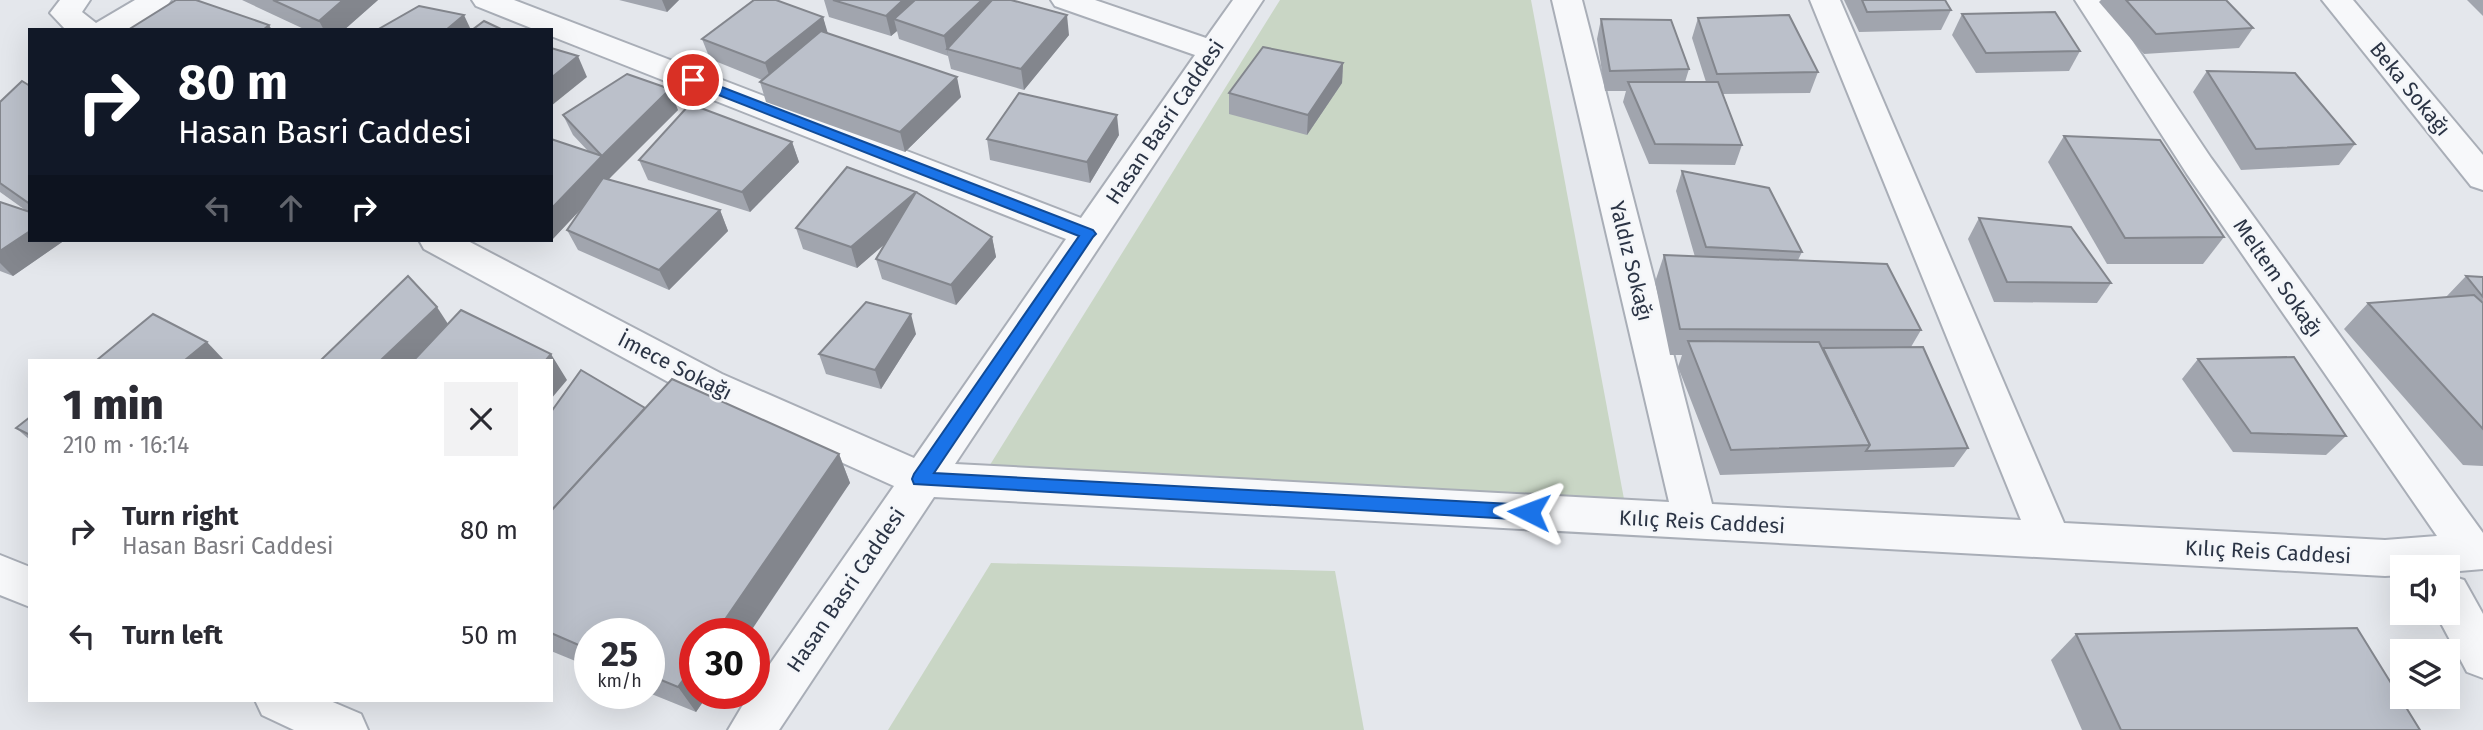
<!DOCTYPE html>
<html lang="en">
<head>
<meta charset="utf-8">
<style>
	body { margin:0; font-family:"Fira Sans",sans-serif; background:#f2f2f3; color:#2b2b33; height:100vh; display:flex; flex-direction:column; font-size:26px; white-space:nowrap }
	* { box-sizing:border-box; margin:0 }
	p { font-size:23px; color:#7c7c81 }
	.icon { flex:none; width:38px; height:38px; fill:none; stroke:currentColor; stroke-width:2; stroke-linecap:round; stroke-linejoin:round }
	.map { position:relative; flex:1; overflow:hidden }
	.sheet { position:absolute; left:28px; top:359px; width:525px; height:343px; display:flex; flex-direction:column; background:#fff; border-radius:0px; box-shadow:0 7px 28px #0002 }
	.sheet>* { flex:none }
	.banner { position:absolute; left:28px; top:28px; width:525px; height:214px; border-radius:0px; box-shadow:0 7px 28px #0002; background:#111827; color:#fff; overflow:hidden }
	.buttons { position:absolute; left:2390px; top:555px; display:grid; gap:14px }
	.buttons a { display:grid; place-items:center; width:70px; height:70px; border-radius:0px; background:#fff; box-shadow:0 7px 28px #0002; font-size:35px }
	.speed { position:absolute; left:574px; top:618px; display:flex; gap:14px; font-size:35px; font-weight:700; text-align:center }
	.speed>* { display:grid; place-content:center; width:91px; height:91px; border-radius:50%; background:#fff; box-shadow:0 7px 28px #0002; line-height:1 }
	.speed small { font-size:18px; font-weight:400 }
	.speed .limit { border:10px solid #d22; background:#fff; color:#111 }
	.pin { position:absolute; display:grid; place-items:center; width:60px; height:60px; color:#fff; margin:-30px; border:4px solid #fff; border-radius:50%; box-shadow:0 2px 7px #0007 }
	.me { position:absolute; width:77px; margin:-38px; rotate:273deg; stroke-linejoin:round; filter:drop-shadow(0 0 5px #0008) }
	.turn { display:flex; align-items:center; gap:24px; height:147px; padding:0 35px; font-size:32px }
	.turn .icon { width:91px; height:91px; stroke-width:2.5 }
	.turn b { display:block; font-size:49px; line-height:60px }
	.lanes { display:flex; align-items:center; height:66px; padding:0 35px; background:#0003; justify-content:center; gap:35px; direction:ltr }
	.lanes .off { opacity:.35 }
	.round { display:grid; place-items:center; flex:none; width:74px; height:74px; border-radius:0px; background:#f2f2f3 }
	.summary { display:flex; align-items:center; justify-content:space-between; height:119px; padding:0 35px }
	h1 { font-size:42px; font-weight:800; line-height:52px }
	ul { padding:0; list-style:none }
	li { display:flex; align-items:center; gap:21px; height:105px; padding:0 35px }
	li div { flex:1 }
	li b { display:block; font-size:26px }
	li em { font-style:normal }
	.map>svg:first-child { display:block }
</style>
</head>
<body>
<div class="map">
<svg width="2483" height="730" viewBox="0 0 2483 730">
	<rect width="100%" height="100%" fill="#e4e7ec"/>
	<!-- green -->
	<g fill="#c9d6c5">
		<polygon points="1280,0 1531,0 1624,499 988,468"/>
		<polygon points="991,563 1335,571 1364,730 888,730"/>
	</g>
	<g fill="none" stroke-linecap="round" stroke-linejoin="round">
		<defs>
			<g id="street">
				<polygon points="60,0 90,0 82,12 96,23 135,0 171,0 167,6 128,30 66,30 50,13"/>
				<polygon points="472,0 514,0 1081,218 1195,55 1055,6 1051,0 1095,0 1206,38 1233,0 1263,0 955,464 1669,502 1552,0 1582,0 1712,504 2021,520 1810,0 1840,0 2064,523 2385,540 2437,536 2187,174 2075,0 2105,0 2211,158 2483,533 2483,569 2448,572 2448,567 2403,567 2403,575 2385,576 934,497 779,730 728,730 750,693 754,693 754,687 894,486 694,396 424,249 419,240 466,240 722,374 914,458 1066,239 551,36 551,30 536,30 476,6"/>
				<polygon points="2322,0 2353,0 2483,155 2483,190 2471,186"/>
				<polygon points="0,555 30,567 30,607 0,595"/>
				<polygon points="2448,575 2464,580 2483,614 2483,678 2467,672 2435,612 2448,612"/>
				<polygon points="255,700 328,700 361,714 368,730 294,730 262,715"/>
			</g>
		</defs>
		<!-- street casing -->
		<use href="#street" stroke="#a9aeb7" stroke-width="4"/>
		<!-- street -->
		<use href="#street" fill="#f7f8fa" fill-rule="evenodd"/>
	</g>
	<!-- wall -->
	<g fill="#a1a5ae">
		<polygon points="242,0 378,0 344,30 306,30"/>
		<polygon points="619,0 679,0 667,12"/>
		<polygon points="824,0 1011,0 1069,35 1024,90 951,69 948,56 899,39 897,31 891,36 829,17"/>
		<polygon points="1844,0 1945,0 1951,10 1941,30 1859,32"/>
		<polygon points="2101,0 2226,0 2253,28 2239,48 2144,54 2099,2"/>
		<polygon points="2467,0 2483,0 2483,16"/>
		<polygon points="1962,14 2080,51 2069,71 1976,73 1952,35"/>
		<polygon points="823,17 827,33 961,97 905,152 766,102 760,82 762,80 710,59 702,39"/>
		<polygon points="1698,18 1818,72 1810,93 1722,94 1742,145 1735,165 1649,164 1623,102 1626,91 1605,91 1597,39 1601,19 1689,69 1685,82 1706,82 1692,38"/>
		<polygon points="1343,63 1342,83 1307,135 1229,114 1229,93"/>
		<polygon points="2207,71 2355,144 2339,165 2241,170 2193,92"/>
		<polygon points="30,86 30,240 65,240 13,276 0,271 0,202 28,212 0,192 0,102"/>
		<polygon points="678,110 608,179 720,210 728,231 669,290 578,250 567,230 584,206 550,242 538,240 551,240 588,151 573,135 563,115"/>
		<polygon points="1119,135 1090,183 990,160 987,139"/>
		<polygon points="2064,136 2224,237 2203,264 2107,264 2048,162"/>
		<polygon points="792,142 799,162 750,212 648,180 639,160"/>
		<polygon points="1682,171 1802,252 1798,260 1921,330 1911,347 1968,448 1954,467 1720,475 1678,367 1682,355 1670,355 1655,282 1664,255 1695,257 1676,191"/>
		<polygon points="1979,218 2111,283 2097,303 1994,302 1968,239"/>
		<polygon points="796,228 992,237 996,257 956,305 882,279 876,259 885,243 857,268 803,249"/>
		<polygon points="2466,276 2483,277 2483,466 2463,465 2344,329 2368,303 2446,297"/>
		<polygon points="916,334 881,389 826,374 819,354"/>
		<polygon points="2198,359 2346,436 2326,455 2233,452 2182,379"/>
		<polygon points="645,408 839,454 850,483 695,693 709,693 696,712 649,693 649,634 590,634 590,667 551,651 551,412"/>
		<polygon points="30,417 30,440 16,428"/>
		<polygon points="2076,634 2420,730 2082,730 2051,660"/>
	</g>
	<!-- shaded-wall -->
	<g fill="#83868d">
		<polygon points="343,0 378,0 344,30 324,30 319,21"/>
		<polygon points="662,0 679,0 667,12"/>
		<polygon points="903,0 928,0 894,19 897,31 891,36 886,16"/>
		<polygon points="982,0 996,0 947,49 948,56 944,36"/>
		<polygon points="464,15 471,30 446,30"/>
		<polygon points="1067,15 1069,35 1024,90 1021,69"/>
		<polygon points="823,17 829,37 772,84 765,63"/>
		<polygon points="269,25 272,30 263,30"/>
		<polygon points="578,56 587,77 551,106 551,78"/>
		<polygon points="1343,63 1342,83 1307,135 1308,115"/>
		<polygon points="957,77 961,97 905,152 900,132"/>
		<polygon points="670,89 678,110 612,176 550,242 549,240 551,240 551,209 602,156"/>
		<polygon points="1117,115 1119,135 1090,183 1087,162"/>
		<polygon points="792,142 799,162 750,212 742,192"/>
		<polygon points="916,192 921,213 857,268 851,247"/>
		<polygon points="720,210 728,231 669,290 659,270"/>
		<polygon points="30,231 30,240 65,240 13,276 0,263 0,251"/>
		<polygon points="992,237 996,257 956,305 951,285"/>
		<polygon points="437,307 450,327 416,360 381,360"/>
		<polygon points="911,314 916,334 881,389 875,370"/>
		<polygon points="207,342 224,360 185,360"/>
		<polygon points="551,354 567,380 551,399 551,360 546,360"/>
		<polygon points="839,454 850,483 749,634 715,634"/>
		<polygon points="695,663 695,693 709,693 696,712 678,687"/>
	</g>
	<!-- building -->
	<g fill="#bbc0ca" stroke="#83868d" stroke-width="2">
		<polygon points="176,0 196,0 269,25 263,30 128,30"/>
		<polygon points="273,0 343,0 319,21"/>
		<polygon points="754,0 776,0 823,17 765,63 702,39"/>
		<polygon points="833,0 903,0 886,16"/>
		<polygon points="915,0 982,0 944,36 894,19"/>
		<polygon points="992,0 1011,0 1067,15 1021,69 947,49"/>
		<polygon points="1862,0 1945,0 1951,10 1867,12"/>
		<polygon points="2126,0 2226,0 2253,28 2156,34"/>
		<polygon points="419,6 464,15 446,30 377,30"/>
		<polygon points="2055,12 2080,51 1986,53 1962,14"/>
		<polygon points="1789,15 1818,72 1717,74 1698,18"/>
		<polygon points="1601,19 1671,20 1689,69 1610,71"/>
		<polygon points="484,21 503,30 472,30"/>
		<polygon points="821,31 957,77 900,132 760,82"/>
		<polygon points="1263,47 1343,63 1308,115 1229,93"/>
		<polygon points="551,48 578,56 551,78"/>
		<polygon points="2207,71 2295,73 2355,144 2256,149"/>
		<polygon points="627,74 670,89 602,156 563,115"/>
		<polygon points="22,81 30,86 30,204 0,183 0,102"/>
		<polygon points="1628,82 1718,82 1742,145 1655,144"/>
		<polygon points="1019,93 1117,115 1087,162 987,139"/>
		<polygon points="690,104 792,142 742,192 639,160"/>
		<polygon points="2064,136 2160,140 2224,237 2125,238"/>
		<polygon points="551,139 602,156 551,209"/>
		<polygon points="847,167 916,192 851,247 796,228"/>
		<polygon points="1682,171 1769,188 1802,252 1706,247"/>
		<polygon points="603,178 720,210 659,270 567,230"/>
		<polygon points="916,192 992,237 951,285 876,259"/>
		<polygon points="0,202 30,212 30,231 0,251"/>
		<polygon points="1979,218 2071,227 2111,283 2007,282"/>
		<polygon points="1664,255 1887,264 1921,330 1680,329"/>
		<polygon points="408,276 437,307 381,360 321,360"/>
		<polygon points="2466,276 2483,277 2483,297"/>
		<polygon points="2474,295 2483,303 2483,429 2368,303"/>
		<polygon points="866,302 911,314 875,370 819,354"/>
		<polygon points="461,310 551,354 546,360 414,360"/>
		<polygon points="153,314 207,342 185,360 97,360"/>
		<polygon points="1688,341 1819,342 1870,445 1731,450"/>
		<polygon points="1923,347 1968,448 1866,451 1870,445 1823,348"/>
		<polygon points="2294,357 2346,436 2251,433 2198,359"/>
		<polygon points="581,370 645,408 552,510 551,412"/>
		<polygon points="672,379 839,454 715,634 695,634 695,663 678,687 649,675 649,634 590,634 590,650 551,633 551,511"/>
		<polygon points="30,417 30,435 16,428"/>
		<polygon points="2357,628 2420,730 2121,730 2076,634"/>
	</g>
	<!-- route -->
	<polygon fill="#1a73e8" stroke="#114b97" stroke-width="2" points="693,76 1093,230 1096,234 1093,237 934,473 1529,505 1535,507 1538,512 1535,518 1529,520 914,484 912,479 914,474 1079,236 688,83 688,77"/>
	<g text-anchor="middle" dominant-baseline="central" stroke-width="5" stroke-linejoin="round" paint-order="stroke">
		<!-- street labels -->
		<g font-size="21" fill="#2b3445" stroke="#f4f6f9">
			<text transform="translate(2410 89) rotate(51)">Beka Sokağı</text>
			<text transform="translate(1165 122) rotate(-56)">Hasan Basri Caddesi</text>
			<text transform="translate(1631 261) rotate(76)">Yaldız Sokağı</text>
			<text transform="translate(2278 278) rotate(55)">Meltem Sokağı</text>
			<text transform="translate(675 366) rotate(27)">İmece Sokağı</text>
			<text transform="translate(1702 522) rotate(3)">Kılıç Reis Caddesi</text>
			<text transform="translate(2268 552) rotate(3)">Kılıç Reis Caddesi</text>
			<text transform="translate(846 590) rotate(-56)">Hasan Basri Caddesi</text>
		</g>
	</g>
</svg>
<div class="buttons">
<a><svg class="icon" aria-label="sound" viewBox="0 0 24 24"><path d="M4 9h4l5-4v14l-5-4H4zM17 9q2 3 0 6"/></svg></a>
<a><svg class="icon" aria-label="layers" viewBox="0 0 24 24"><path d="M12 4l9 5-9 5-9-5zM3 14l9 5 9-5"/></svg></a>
</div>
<div class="speed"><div>25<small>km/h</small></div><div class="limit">30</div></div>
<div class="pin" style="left:693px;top:80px;background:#d93025"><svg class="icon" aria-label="arrive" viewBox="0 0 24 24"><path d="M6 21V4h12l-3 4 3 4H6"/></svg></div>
<svg class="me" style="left:1529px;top:512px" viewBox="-20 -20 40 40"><path d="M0-17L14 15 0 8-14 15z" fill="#1a73e8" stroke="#fff" stroke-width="4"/></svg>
<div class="banner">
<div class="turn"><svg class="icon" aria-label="right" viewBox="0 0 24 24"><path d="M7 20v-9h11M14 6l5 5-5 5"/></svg><div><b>80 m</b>Hasan Basri Caddesi</div></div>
<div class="lanes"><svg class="icon off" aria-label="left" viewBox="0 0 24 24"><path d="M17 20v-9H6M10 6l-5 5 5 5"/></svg><svg class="icon off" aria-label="ahead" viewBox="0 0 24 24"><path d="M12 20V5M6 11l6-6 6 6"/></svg><svg class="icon" aria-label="right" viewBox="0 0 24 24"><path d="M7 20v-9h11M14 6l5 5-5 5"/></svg></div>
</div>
<section class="sheet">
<div class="summary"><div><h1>1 min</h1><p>210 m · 16:14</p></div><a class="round"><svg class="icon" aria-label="close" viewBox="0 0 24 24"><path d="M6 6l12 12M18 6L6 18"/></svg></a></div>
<ul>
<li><svg class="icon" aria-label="right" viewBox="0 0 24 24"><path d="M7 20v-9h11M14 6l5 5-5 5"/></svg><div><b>Turn right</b><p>Hasan Basri Caddesi</p></div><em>80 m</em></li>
<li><svg class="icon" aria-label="left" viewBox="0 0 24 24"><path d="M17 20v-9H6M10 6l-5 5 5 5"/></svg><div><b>Turn left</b></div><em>50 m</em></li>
</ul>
</section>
</div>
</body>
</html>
